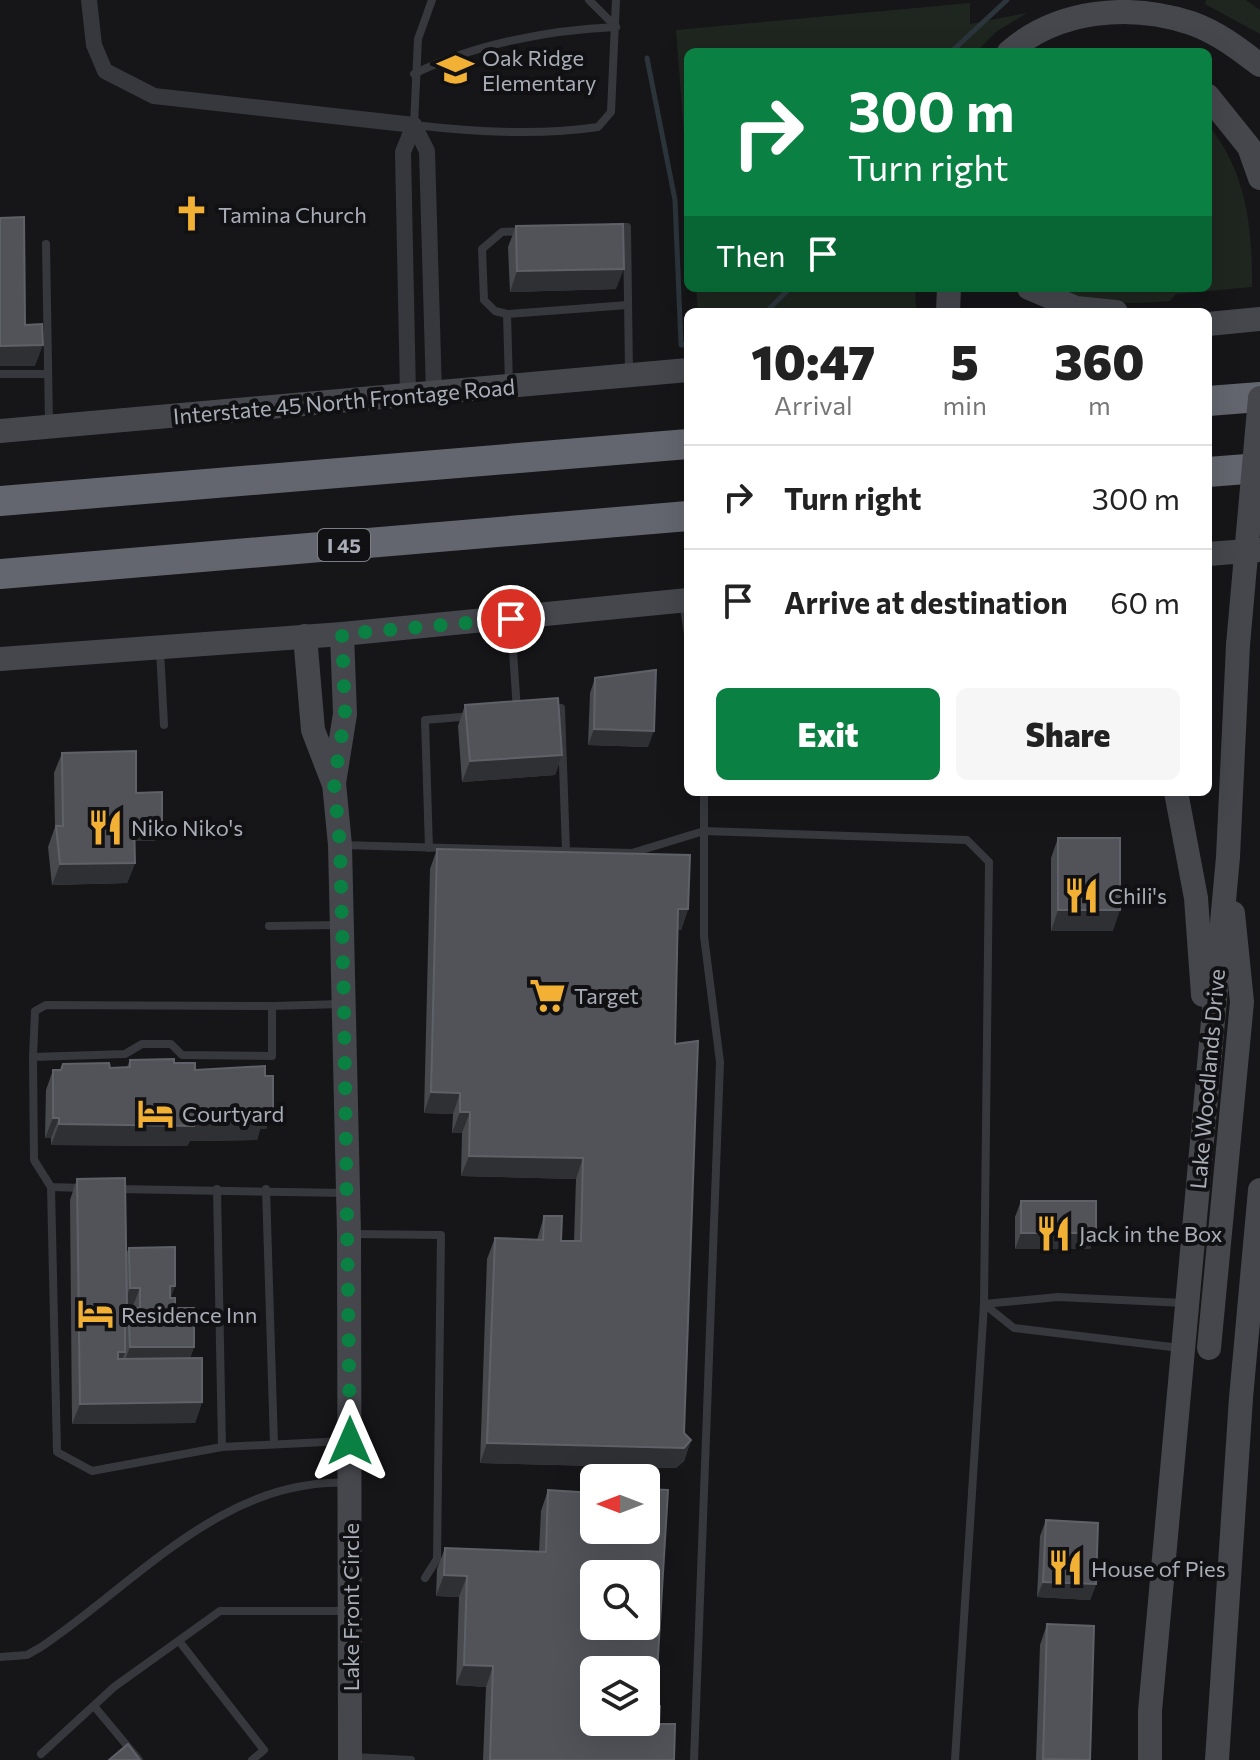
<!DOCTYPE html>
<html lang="en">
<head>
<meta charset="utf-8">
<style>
	body { margin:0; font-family:Commissioner,sans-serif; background:#f6f6f6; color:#222; height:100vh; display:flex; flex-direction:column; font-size:30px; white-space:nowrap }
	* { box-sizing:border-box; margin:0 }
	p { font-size:26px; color:#767676 }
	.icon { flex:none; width:44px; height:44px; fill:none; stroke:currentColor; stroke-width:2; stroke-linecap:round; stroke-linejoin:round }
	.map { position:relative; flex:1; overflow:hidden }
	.side { position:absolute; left:684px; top:308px; width:528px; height:488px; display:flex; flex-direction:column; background:#fff; border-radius:12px; box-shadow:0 8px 32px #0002 }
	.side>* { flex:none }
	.banner { position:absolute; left:684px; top:48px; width:528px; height:244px; border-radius:12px; box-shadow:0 8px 32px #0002; background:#0b8043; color:#fff; overflow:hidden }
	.needle { width:52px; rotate:270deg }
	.tools { position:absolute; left:580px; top:1464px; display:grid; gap:16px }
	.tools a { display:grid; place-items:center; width:80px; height:80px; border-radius:12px; background:#fff; box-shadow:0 8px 32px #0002; font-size:40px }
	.pin { position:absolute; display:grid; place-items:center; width:68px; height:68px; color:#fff; margin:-34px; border:4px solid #fff; border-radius:50%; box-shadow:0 2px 8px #0007 }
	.me { position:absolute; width:88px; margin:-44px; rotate:0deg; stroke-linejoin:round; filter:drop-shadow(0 0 6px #0008) }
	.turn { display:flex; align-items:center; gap:28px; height:168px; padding:0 32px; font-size:36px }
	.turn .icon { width:104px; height:104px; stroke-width:2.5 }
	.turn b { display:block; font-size:56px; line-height:68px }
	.then { display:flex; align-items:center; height:76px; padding:0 32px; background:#0003; gap:16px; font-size:30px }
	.eta { display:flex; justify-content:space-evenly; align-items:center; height:136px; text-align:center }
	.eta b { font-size:48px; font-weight:800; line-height:56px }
	.button { display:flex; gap:16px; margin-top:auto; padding:16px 32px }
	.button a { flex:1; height:92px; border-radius:12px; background:#0b8043; color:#fff; font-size:32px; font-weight:800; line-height:92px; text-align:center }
	.button a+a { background:#f6f6f6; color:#222 }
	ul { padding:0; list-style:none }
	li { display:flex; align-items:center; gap:24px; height:104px; padding:0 32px; border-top:2px solid #e0e0e0 }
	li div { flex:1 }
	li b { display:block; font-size:30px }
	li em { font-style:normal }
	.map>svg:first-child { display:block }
</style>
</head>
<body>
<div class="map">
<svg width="1260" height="1760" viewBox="0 0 1260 1760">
	<rect width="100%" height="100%" fill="#161618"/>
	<!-- green -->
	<g fill="#1e261f">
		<polygon points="1206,0 1246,0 1260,10 1260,34 1205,4"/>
		<polygon points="970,3 970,24 1027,13 996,32 976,52 688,52 688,187 676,30"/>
		<path d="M 1208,125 C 1246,170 1253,229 1252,287 L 1176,294 L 1170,301 C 1128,305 1093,304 1054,288 L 1208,288 Z"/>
		<polygon points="696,288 915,288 916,309 698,312"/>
	</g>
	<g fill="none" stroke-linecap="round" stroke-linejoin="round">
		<!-- stream -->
		<g stroke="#2c353c" stroke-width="5">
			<polyline points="951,52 1007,0"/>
			<polyline points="647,58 675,200 681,345 688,344"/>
			<polyline points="766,312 790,288"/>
		</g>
		<!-- lane -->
		<g stroke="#37383d" stroke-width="8">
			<path d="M 432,0 L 418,39 L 414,125 C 474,132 539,136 598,127 L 611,112 L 616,0"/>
			<polyline points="589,0 616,27"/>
			<path d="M 414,74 C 474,44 549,30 616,27"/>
			<polyline points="612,227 627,227 629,371"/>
			<polyline points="523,231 502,232 482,249 484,300 495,311 507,314 628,305"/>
			<polyline points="46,244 49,423"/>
			<polyline points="507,314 509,385"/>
			<polyline points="0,374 48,374"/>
			<polyline points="683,602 688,634"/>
			<polyline points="511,621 517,711"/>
			<polyline points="160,650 164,725"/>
			<polyline points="549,709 561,708 566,851"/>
			<polyline points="341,845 632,853 704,831 967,840 989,862 984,1304 955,1760"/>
			<polyline points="429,848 425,720 472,716"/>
			<polyline points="269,926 337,925"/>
			<polyline points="33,1057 35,1011 46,1005 272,1006"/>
			<polyline points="51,1187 57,1452 92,1471 222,1447"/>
			<polyline points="83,1188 51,1187 34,1160 33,1057 125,1054 142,1044 171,1044 182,1055 272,1056 272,1006 342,1004"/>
			<polyline points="117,1189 347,1193"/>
			<polyline points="217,1189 222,1447 346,1441"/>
			<polyline points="266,1189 274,1444"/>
			<polyline points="353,1234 441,1235 437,1559 425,1578"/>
			<polyline points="984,1304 1014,1328 1180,1348"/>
			<polyline points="984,1304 1058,1297 1184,1303"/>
			<polyline points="179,1641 264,1750 252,1760"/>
			<path d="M 0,1657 L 27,1655 L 41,1647 C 134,1585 223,1478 346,1483"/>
			<polyline points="94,1706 139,1760"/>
			<polyline points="41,1754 114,1687 220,1611 346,1611"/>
			<polyline points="355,1757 411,1760"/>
			<polyline points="694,1760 720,1062 704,936 704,792"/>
		</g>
		<!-- street -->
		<g stroke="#37383d" stroke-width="16">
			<polyline points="89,0 94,45 105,71 154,96 414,125"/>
			<polyline points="414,125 427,151 434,393"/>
			<polyline points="408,395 403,152 414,125"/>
		</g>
		<!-- secondary -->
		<g stroke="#45474d" stroke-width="24">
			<path d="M 1009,52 C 1058,9 1130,3 1191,23 C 1217,32 1239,49 1260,65"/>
			<polyline points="1208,96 1249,147 1260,178"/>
			<polyline points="1029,288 1076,308 1116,312"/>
			<polyline points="948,312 949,288"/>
			<polyline points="1208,324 1260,319"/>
			<polyline points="0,431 688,370"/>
			<polyline points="1208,554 1260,550"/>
			<polyline points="342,634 345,714 334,783 340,845 349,1234 350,1760"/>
			<polyline points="305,636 313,730 333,782"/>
			<polyline points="0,659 342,634 688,600"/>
			<polyline points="1176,792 1196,898 1203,995"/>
			<polyline points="1209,1348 1242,1002 1233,913"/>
			<polyline points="1150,1760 1150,1711 1228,857 1238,645"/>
			<polyline points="1217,1760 1241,1398 1260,1190"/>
		</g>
		<!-- highway -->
		<g stroke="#63666e" stroke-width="30">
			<polyline points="1208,401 1260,397"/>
			<polyline points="1208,472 1260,468"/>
			<polyline points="0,501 688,444"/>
			<polyline points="0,574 688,516"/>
		</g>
		<!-- secondary-bridge -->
		<polyline stroke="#45474d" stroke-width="24" points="1238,645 1260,398"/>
	</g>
	<!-- wall -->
	<g fill="#47494d">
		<polygon points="516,226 616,289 510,292 508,247"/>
		<polygon points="595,678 648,747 588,745 590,693"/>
		<polygon points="465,705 562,755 555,775 462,782 458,726"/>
		<polygon points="62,753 136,793 155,841 134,841 135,863 127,883 52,885 48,847 55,827 54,773"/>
		<polygon points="1058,838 1113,931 1051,931 1051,858"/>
		<polygon points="437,849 688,909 681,930 678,930 675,1044 684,1433 691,1440 684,1461 676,1468 480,1463 487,1259 495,1238 537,1240 544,1216 561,1241 574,1241 576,1179 461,1176 462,1133 452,1133 453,1114 424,1113 430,869"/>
		<polygon points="130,1060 174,1063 195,1070 265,1076 273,1109 266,1129 260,1129 257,1140 190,1141 187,1146 51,1145 51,1138 45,1138 46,1090 53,1070 127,1067"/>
		<polygon points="77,1179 126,1254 129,1248 171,1298 194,1347 190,1358 202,1402 195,1423 72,1424 70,1200"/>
		<polygon points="1021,1201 1096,1233 1090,1249 1015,1249 1015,1217"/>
		<polygon points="548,1490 655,1706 659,1724 674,1760 483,1760 486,1687 456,1685 459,1597 436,1596 437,1569 445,1548 539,1552 541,1511"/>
		<polygon points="1046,1520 1096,1584 1090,1600 1037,1597 1040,1536"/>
		<polygon points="1047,1624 1090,1760 1036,1760 1040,1645"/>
	</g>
	<!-- shaded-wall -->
	<g fill="#2f3033">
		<polygon points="624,269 616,289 510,292 517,271"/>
		<polygon points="43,345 35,366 0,366 0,346"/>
		<polygon points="594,729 654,731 648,747 588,745"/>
		<polygon points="562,755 555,775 462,782 470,761"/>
		<polygon points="162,820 155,841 126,841 134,821"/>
		<polygon points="135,863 127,883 52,885 60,864"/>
		<polygon points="678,909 688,909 681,930 671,930"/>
		<polygon points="1058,910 1120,910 1113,931 1051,931"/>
		<polygon points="431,1092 460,1093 453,1114 424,1113"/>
		<polygon points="264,1109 273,1109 266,1129 260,1129 257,1140 190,1141 187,1146 51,1145 59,1124 197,1120"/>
		<polygon points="460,1112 470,1112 462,1133 452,1133"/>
		<polygon points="53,1118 59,1118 51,1138 45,1138"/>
		<polygon points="469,1156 583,1158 576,1179 461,1176"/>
		<polygon points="1021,1233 1096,1233 1090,1249 1015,1249"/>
		<polygon points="170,1286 175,1286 168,1306"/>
		<polygon points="130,1288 140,1288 132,1308 122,1308"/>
		<polygon points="130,1347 194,1347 187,1367 122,1368"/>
		<polygon points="118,1352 125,1352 118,1372"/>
		<polygon points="202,1402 195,1423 72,1424 80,1404"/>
		<polygon points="691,1440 684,1461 676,1468 480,1463 487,1443"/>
		<polygon points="444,1575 467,1576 459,1597 436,1596"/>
		<polygon points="1043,1582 1096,1584 1090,1600 1037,1597"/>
		<polygon points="464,1665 493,1666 486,1687 456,1685"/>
	</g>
	<!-- building -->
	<g fill="#525359" stroke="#5f6168" stroke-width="2" fill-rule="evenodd">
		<polygon points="24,217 25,325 42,324 43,345 0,346 0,218"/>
		<polygon points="623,224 624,269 517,271 516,226"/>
		<polygon points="656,670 654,731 594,729 595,678"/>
		<polygon points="558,698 562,755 470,761 465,705"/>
		<polygon points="136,751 136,793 162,792 162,820 134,821 135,863 60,864 56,826 63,826 62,753"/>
		<rect x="1058" y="838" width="62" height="72"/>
		<polygon points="437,849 690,855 688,909 678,909 675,1044 698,1041 684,1433 691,1440 684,1448 487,1443 495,1238 543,1240 544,1216 562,1216 561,1241 581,1241 583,1158 469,1156 470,1112 460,1112 460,1093 431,1092"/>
		<polygon points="174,1059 174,1063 195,1063 195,1070 265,1066 265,1076 273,1076 273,1109 264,1109 264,1119 197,1120 194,1126 59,1124 59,1118 53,1118 53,1070 61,1070 63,1064 109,1063 110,1068 130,1067 130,1060"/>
		<polygon points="125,1178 127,1308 140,1308 140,1288 130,1288 129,1248 175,1247 175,1286 170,1286 170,1298 175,1298 175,1308 194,1308 194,1347 130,1347 129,1323 125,1323 125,1352 118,1352 118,1359 202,1358 202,1402 80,1404 77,1179"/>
		<rect x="1021" y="1201" width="75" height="32"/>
		<path d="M 646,1489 L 668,1490 L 655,1706 L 660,1706 L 659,1724 L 675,1724 L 674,1760 L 490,1760 L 493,1666 L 464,1665 L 467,1576 L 444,1575 L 445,1548 L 546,1552 L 548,1490 L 594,1493 L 594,1530 L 646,1530 ZM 594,1574 L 646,1574 L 646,1626 L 594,1626 ZM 594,1670 L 646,1670 L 646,1722 L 594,1722 Z"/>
		<polygon points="1046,1520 1098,1523 1096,1584 1043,1582"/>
		<polygon points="1047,1624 1094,1626 1090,1760 1043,1759"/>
		<polygon points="128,1744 140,1760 109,1760"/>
	</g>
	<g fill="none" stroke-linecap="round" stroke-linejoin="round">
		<!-- route -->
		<polyline stroke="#0b8043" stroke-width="14" stroke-dasharray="0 25.2" points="350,1441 344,1004 340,845 334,783 345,714 342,634 511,619"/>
	</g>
	<!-- icons -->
	<defs>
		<symbol id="school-bare" viewBox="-9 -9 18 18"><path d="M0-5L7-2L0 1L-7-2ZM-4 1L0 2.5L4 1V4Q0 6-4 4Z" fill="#f2b134" stroke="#111113" stroke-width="2.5" paint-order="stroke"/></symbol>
		<symbol id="church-bare" viewBox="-9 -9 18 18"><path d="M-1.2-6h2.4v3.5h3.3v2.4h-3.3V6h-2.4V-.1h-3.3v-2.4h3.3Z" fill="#f2b134" stroke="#111113" stroke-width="2.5" paint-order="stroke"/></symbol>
		<symbol id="restaurant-bare" viewBox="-9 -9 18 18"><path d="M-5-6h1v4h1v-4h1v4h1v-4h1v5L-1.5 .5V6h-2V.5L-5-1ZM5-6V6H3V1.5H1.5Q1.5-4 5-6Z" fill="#f2b134" stroke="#111113" stroke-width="2.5" paint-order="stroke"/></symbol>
		<symbol id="supermarket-bare" viewBox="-9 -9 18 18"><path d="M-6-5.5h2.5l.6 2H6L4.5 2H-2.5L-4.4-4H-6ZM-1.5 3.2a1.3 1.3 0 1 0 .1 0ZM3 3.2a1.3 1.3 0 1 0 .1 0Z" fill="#f2b134" stroke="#111113" stroke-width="2.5" paint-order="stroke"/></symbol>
		<symbol id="hotel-bare" viewBox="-9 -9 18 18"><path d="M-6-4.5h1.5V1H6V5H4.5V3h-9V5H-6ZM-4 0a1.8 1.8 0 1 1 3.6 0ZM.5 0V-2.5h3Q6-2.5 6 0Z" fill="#f2b134" stroke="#111113" stroke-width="2.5" paint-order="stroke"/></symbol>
	</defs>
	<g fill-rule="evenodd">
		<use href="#school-bare" x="430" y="44" width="51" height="51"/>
		<use href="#church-bare" x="166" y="188" width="51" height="51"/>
		<use href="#restaurant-bare" x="80" y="802" width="51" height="51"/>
		<use href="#restaurant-bare" x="1056" y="870" width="51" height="51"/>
		<use href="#supermarket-bare" x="522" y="970" width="51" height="51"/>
		<use href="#hotel-bare" x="130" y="1088" width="51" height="51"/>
		<use href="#restaurant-bare" x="1028" y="1208" width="51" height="51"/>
		<use href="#hotel-bare" x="70" y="1288" width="51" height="51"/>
		<use href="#restaurant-bare" x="1040" y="1542" width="51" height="51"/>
	</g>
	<g text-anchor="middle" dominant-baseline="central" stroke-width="8" stroke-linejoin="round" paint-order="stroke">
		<!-- shield labels -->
		<rect fill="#111113" stroke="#7b7e86" stroke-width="2" x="318" y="529" width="52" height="32" rx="6"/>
		<g font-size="20" font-weight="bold" fill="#a8adb8">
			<text x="344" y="545">I 45</text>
		</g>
		<!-- poi labels -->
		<g font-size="22" fill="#a8adb8" stroke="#111113" text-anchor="start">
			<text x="482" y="57">Oak Ridge<tspan x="482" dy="25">Elementary</tspan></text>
			<text x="218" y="214">Tamina Church</text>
			<text x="131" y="827">Niko Niko's</text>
			<text x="1108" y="895">Chili's</text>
			<text x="574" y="995">Target</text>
			<text x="182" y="1113">Courtyard</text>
			<text x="1079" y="1233">Jack in the Box</text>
			<text x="121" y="1314">Residence Inn</text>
			<text x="1091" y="1568">House of Pies</text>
		</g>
		<!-- street labels -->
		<g font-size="22" fill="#a8adb8" stroke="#111113">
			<text transform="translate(344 401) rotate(-5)">Interstate 45 North Frontage Road</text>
			<text transform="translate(1207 1079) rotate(-85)">Lake Woodlands Drive</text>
			<text transform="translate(350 1607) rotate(-90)">Lake Front Circle</text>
		</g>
	</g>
</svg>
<div class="tools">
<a><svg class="needle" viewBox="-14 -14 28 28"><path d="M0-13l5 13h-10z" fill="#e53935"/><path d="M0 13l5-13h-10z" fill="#767676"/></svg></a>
<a><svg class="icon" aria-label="search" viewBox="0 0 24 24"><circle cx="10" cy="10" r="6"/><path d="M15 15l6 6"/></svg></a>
<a><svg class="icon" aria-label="layers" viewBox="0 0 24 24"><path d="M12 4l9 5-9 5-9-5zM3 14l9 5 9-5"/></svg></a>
</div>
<div class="pin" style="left:511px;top:619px;background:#d93025"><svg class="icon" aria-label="arrive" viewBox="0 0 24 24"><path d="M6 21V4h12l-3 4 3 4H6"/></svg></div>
<svg class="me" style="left:350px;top:1441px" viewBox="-20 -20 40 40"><path d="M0-17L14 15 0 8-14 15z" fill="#0b8043" stroke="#fff" stroke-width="4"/></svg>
<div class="banner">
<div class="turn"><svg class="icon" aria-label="right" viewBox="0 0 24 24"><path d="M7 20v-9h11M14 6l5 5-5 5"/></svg><div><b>300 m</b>Turn right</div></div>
<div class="then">Then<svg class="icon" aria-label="arrive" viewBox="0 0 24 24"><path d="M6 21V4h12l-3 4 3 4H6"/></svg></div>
</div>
<section class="side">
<div class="eta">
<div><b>10:47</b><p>Arrival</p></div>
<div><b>5</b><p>min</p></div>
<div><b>360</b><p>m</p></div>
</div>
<ul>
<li><svg class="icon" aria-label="right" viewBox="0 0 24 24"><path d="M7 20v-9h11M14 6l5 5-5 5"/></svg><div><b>Turn right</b></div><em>300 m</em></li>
<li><svg class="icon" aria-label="arrive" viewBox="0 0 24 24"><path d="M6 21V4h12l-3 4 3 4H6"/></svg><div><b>Arrive at destination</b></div><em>60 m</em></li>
</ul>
<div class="button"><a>Exit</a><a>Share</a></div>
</section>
</div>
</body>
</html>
